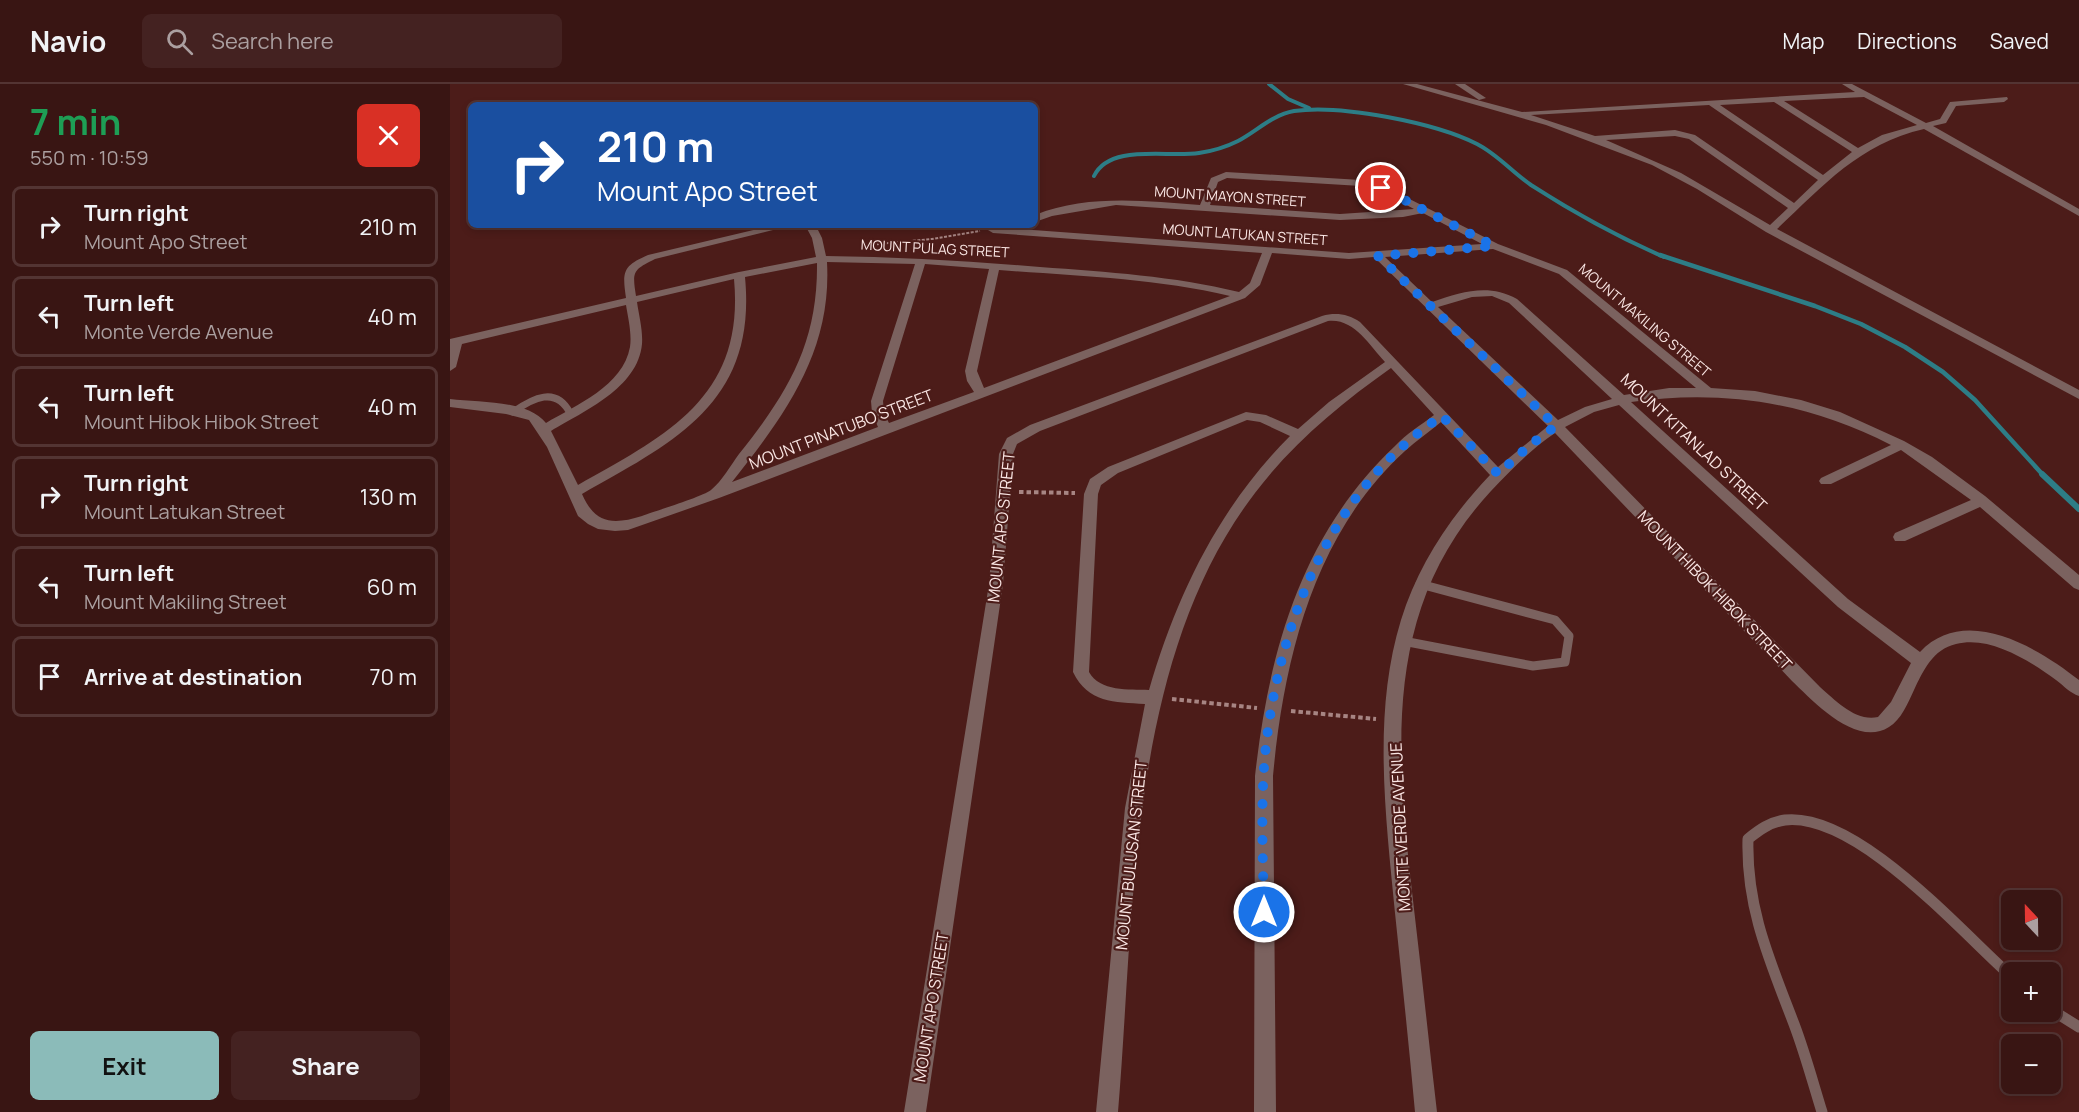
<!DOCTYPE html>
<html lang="en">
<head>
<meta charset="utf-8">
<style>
	body { margin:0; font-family:Manrope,sans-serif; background:#442221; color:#f1f3f6; height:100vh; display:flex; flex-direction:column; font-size:22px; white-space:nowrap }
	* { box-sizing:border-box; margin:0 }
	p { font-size:20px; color:#ab9fa0 }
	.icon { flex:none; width:33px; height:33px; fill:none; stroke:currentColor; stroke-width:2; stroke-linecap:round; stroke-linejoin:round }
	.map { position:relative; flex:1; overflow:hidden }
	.details { display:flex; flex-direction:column; background:#391513; width:450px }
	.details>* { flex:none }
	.guide { position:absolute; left:18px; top:18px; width:570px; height:126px; border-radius:9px; box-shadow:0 3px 9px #0003,0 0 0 2px #533433; background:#1a4fa0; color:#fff; overflow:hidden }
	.needle { width:39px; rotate:338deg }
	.controls { position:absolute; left:1551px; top:806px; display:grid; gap:12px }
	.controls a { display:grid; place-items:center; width:60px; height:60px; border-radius:9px; background:#391513; box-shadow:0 3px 9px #0003,0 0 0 2px #533433; font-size:30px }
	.pin { position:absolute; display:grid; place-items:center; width:51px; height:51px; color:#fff; margin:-26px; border:3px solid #fff; border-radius:50%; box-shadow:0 2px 6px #0007 }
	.me { position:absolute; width:66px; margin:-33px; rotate:0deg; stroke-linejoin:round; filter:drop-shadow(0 0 4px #0008) }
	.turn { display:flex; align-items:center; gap:21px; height:126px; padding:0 30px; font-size:27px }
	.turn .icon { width:78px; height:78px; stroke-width:2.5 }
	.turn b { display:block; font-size:42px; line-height:51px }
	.round { display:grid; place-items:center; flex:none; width:63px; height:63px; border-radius:9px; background:#442221 }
	.summary { display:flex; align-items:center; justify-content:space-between; height:102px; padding:0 30px }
	h1 { font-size:36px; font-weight:700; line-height:45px; color:#1e9e55 }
	.button { display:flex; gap:12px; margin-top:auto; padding:12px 30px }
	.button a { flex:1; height:69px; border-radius:9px; background:#8bbbb9; color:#111; font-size:24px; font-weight:700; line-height:69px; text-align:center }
	.button a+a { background:#442221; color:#f1f3f6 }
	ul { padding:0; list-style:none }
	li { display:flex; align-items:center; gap:18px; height:81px; margin:0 12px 9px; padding:0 18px; border:3px solid #533433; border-radius:9px }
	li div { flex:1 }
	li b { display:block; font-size:22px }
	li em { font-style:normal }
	header { display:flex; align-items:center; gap:36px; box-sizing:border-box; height:84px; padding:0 30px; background:#391513; border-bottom:2px solid #533433 }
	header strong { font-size:28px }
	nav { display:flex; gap:33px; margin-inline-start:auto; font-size:21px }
	.search { width:420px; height:54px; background:#442221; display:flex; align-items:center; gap:15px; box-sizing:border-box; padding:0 21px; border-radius:9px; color:#ab9fa0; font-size:22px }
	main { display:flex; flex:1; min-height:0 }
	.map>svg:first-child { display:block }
</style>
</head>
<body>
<header>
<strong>Navio</strong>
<div class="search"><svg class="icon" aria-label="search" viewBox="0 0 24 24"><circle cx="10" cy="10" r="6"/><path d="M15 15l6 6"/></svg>Search here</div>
<nav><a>Map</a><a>Directions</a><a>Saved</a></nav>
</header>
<main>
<section class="details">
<div class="summary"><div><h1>7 min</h1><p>550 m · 10:59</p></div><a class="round" style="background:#d93025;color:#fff"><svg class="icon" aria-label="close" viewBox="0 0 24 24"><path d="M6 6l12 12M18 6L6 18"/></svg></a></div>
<ul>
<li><svg class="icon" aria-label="right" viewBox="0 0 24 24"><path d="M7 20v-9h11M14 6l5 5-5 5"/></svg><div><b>Turn right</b><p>Mount Apo Street</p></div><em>210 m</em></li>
<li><svg class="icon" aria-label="left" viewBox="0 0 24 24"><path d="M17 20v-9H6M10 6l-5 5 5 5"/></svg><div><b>Turn left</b><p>Monte Verde Avenue</p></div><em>40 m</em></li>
<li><svg class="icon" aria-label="left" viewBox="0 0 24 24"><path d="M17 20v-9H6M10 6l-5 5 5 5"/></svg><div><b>Turn left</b><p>Mount Hibok Hibok Street</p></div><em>40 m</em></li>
<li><svg class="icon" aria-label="right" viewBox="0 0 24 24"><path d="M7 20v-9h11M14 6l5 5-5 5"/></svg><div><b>Turn right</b><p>Mount Latukan Street</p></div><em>130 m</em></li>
<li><svg class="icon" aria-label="left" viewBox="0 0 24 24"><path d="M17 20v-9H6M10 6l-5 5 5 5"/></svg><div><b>Turn left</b><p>Mount Makiling Street</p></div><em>60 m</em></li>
<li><svg class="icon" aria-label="arrive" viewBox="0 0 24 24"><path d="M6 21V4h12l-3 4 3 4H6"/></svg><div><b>Arrive at destination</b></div><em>70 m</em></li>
</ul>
<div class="button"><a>Exit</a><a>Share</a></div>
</section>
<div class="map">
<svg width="1629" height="1028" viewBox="0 0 1629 1028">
	<rect width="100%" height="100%" fill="#4c1c19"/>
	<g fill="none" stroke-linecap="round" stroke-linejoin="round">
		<!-- stream-far2 -->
		<g stroke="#2d7d86" stroke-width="4">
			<polyline points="819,0 838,15 859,24"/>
			<path d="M 644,92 C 660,59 718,74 749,69 C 763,67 776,63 788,57 C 807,47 822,31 844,27 C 890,20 986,39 1027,60 C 1047,70 1062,88 1081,101 C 1123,128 1168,153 1214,173"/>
		</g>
		<!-- stream-far1 -->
		<polyline stroke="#2d7d86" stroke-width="4.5" points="1210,171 1365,222 1411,240 1455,263 1493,288 1525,316 1594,392"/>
		<!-- stream -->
		<polyline stroke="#2d7d86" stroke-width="6" points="1592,390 1629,425"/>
		<!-- path-far1 -->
		<polyline stroke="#a78583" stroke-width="2" stroke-dasharray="3 1.5" stroke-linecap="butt" points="418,161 482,155 530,147"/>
		<!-- path -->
		<g stroke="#a78583" stroke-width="4" stroke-dasharray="4.5 3" stroke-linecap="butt">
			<polyline points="569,408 625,409"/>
			<polyline points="722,615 807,624"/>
			<polyline points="841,627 926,635"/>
		</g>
		<!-- service-far2 -->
		<path stroke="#7b625f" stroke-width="7" d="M 63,328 C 83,314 106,302 120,329"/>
		<!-- service-far1 -->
		<polyline stroke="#7b625f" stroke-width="9" points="953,557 1083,582 1115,578 1119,552 1105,536 970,500"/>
		<!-- service -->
		<g stroke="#7b625f" stroke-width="11">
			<polyline points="1600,925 1629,943"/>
			<path d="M 1372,1028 C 1363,999 1355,969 1344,940 C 1320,877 1296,824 1298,755 C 1309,746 1320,738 1335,736 C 1407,728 1511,848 1562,893"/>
		</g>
		<!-- minor -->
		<g fill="#7b625f" fill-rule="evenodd">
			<path d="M 953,0 L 967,0 L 1072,28 L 1405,8 L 1392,0 L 1402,0 L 1476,39 L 1490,35 L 1500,18 L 1557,13 L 1558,15 L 1554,18 L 1506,22 L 1496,39 L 1483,42 L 1629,125 L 1629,132 L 1474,45 C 1409,60 1373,102 1327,145 L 1629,306 L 1629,315 L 1316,148 L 1247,105 L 1202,81 L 1096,41 ZM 1414,13 L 1467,41 L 1432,51 L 1408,64 L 1334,17 ZM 1324,18 L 1402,68 L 1373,91 L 1270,21 ZM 1259,21 L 1368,96 L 1344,119 L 1245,51 L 1225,46 L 1145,52 L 1081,31 ZM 1225,52 L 1239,55 L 1338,124 L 1320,141 L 1231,89 L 1156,56 Z"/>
			<polygon points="1005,0 1015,0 1036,14 1029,16"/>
			<path d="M 776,88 L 911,96 L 934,102 L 1048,160 L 1117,186 L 1261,304 L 1305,307 L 1351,316 L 1390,328 L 1454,357 L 1482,373 L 1535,412 L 1629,491 L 1629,506 L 1624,504 L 1530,423 L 1455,457 L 1445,457 L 1443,453 L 1445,449 L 1521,416 L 1451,366 L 1381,400 L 1371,400 L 1369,397 L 1371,394 L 1441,361 C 1358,318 1272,305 1181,318 L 1398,515 L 1470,568 C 1515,520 1587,563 1629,596 L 1629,612 C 1620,609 1614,602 1606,596 C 1580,577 1540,551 1506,560 C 1483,565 1473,587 1464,606 C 1458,619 1451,636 1439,643 C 1406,664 1363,617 1342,597 L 1105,349 C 1081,365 1061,386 1041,407 C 929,528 947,673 964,825 C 972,892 979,960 987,1028 L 965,1028 C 959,962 952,896 945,829 C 936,734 922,630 951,536 C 968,481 1000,433 1040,391 L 991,338 C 979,348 967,356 955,367 C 864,450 834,574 823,692 L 826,1028 L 804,1028 L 805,692 C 819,567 851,451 945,362 C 956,350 971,341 984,331 L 941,284 C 890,320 842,360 805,409 C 677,576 685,828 668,1028 L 646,1028 L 675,724 L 695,620 C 664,618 638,619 623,588 L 634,410 L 640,395 L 658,383 L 796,328 L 816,331 L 848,345 L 879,318 L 935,278 C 919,261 904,234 878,237 L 590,347 L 567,360 L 563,370 L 553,500 L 476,1028 L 454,1028 L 539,500 L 549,370 L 557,354 L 580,341 L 872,232 C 886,228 898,230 910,238 L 1048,383 L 1098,342 L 924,173 L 899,175 L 822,169 L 810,201 L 795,214 L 269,414 L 178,446 L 165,447 L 148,445 L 138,440 L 128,432 L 97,363 L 79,336 L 56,330 L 0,323 L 0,315 C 29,319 76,315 96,339 C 126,321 173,302 180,263 C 182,249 178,234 176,221 L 12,260 L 6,283 L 0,287 L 0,255 L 176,214 C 172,187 173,182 198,171 L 325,141 L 343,141 L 205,175 C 183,186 182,187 186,212 L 289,188 L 366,173 L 362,154 L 355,141 L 366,142 L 372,154 L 376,172 C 448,173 519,177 590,183 C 658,188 723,192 789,208 L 800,199 L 812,169 L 543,149 L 538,146 L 543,143 L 899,169 L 1032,160 L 973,129 L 953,133 L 890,136 L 666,121 L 602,132 L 585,138 L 585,131 C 638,110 695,117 750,121 L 761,94 ZM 777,94 L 911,102 L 928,106 L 964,125 L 890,130 L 760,121 L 768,98 ZM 1043,165 L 1109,190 L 1246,304 L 1219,304 L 1174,311 L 1067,215 C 1038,199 1012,208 982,218 L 935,173 ZM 377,178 L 465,180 L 421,317 L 422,329 L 428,343 L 282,398 C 335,331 382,268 377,178 ZM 367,179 C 368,259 338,309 289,370 C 281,381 272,397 261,406 C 252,413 205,427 192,432 C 163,441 145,440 132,410 C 226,357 307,318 295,193 ZM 475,180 L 539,185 L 515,287 L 517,297 L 524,308 L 439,339 L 434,329 L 433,317 ZM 549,186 C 627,192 704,194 780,212 L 534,304 L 527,287 ZM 284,195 C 295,313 217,351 128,401 L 101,347 C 134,327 188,304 192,260 C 193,246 189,232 187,218 ZM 1042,212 L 1059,219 L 1162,315 L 1135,323 L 1108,336 L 988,223 L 1022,213 ZM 1169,321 L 1388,523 L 1461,579 L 1441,618 L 1428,633 C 1406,638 1386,617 1370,603 L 1115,343 L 1144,328 ZM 797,336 L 810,338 L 840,352 C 769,423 727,510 699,606 C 679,605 650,608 639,588 L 648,410 L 651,401 L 668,389 Z"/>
		</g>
	</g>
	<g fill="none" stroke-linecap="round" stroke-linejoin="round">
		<!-- route -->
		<path stroke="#1a73e8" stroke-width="10" stroke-dasharray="0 18" d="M 814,828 C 813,773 810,716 816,661 C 831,534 882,404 992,332 L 1048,390 L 1080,361 L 1106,342 L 928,172 L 1044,162 L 931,104"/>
	</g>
	<g text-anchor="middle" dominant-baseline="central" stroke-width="4.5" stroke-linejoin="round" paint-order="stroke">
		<!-- far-street labels -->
		<g font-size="14" fill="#fae6e4" stroke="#4c1c19">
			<text transform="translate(780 112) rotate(4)">MOUNT MAYON STREET</text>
			<text transform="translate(795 150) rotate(4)">MOUNT LATUKAN STREET</text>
			<text transform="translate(485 164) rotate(3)">MOUNT PULAG STREET</text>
			<text transform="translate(1195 236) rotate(40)">MOUNT MAKILING STREET</text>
		</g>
		<!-- street labels -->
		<g font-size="16" fill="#fae6e4" stroke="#4c1c19">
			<text transform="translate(391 345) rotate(-21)">MOUNT PINATUBO STREET</text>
			<text transform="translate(1244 358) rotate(43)">MOUNT KITANLAD STREET</text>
			<text transform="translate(551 443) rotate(-84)">MOUNT APO STREET</text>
			<text transform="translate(1265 506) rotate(46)">MOUNT HIBOK HIBOK STREET</text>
			<text transform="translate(950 743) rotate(-93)">MONTE VERDE AVENUE</text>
			<text transform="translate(681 771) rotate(-84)">MOUNT BULUSAN STREET</text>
			<text transform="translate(481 923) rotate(-81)">MOUNT APO STREET</text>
		</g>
	</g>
</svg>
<div class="controls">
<a><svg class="needle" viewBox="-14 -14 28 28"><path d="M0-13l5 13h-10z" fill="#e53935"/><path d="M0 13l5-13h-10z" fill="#ab9fa0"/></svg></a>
<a>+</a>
<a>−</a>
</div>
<div class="pin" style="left:931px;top:104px;background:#d93025"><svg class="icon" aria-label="arrive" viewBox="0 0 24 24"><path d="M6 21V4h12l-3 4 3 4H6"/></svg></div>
<svg class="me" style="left:814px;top:828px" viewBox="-20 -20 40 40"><circle r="17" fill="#1a73e8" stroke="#fff" stroke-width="3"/><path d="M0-11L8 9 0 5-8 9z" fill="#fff"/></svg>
<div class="guide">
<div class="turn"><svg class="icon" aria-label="right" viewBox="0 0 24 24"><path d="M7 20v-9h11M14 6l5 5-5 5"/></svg><div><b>210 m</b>Mount Apo Street</div></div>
</div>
</div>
</main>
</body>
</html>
